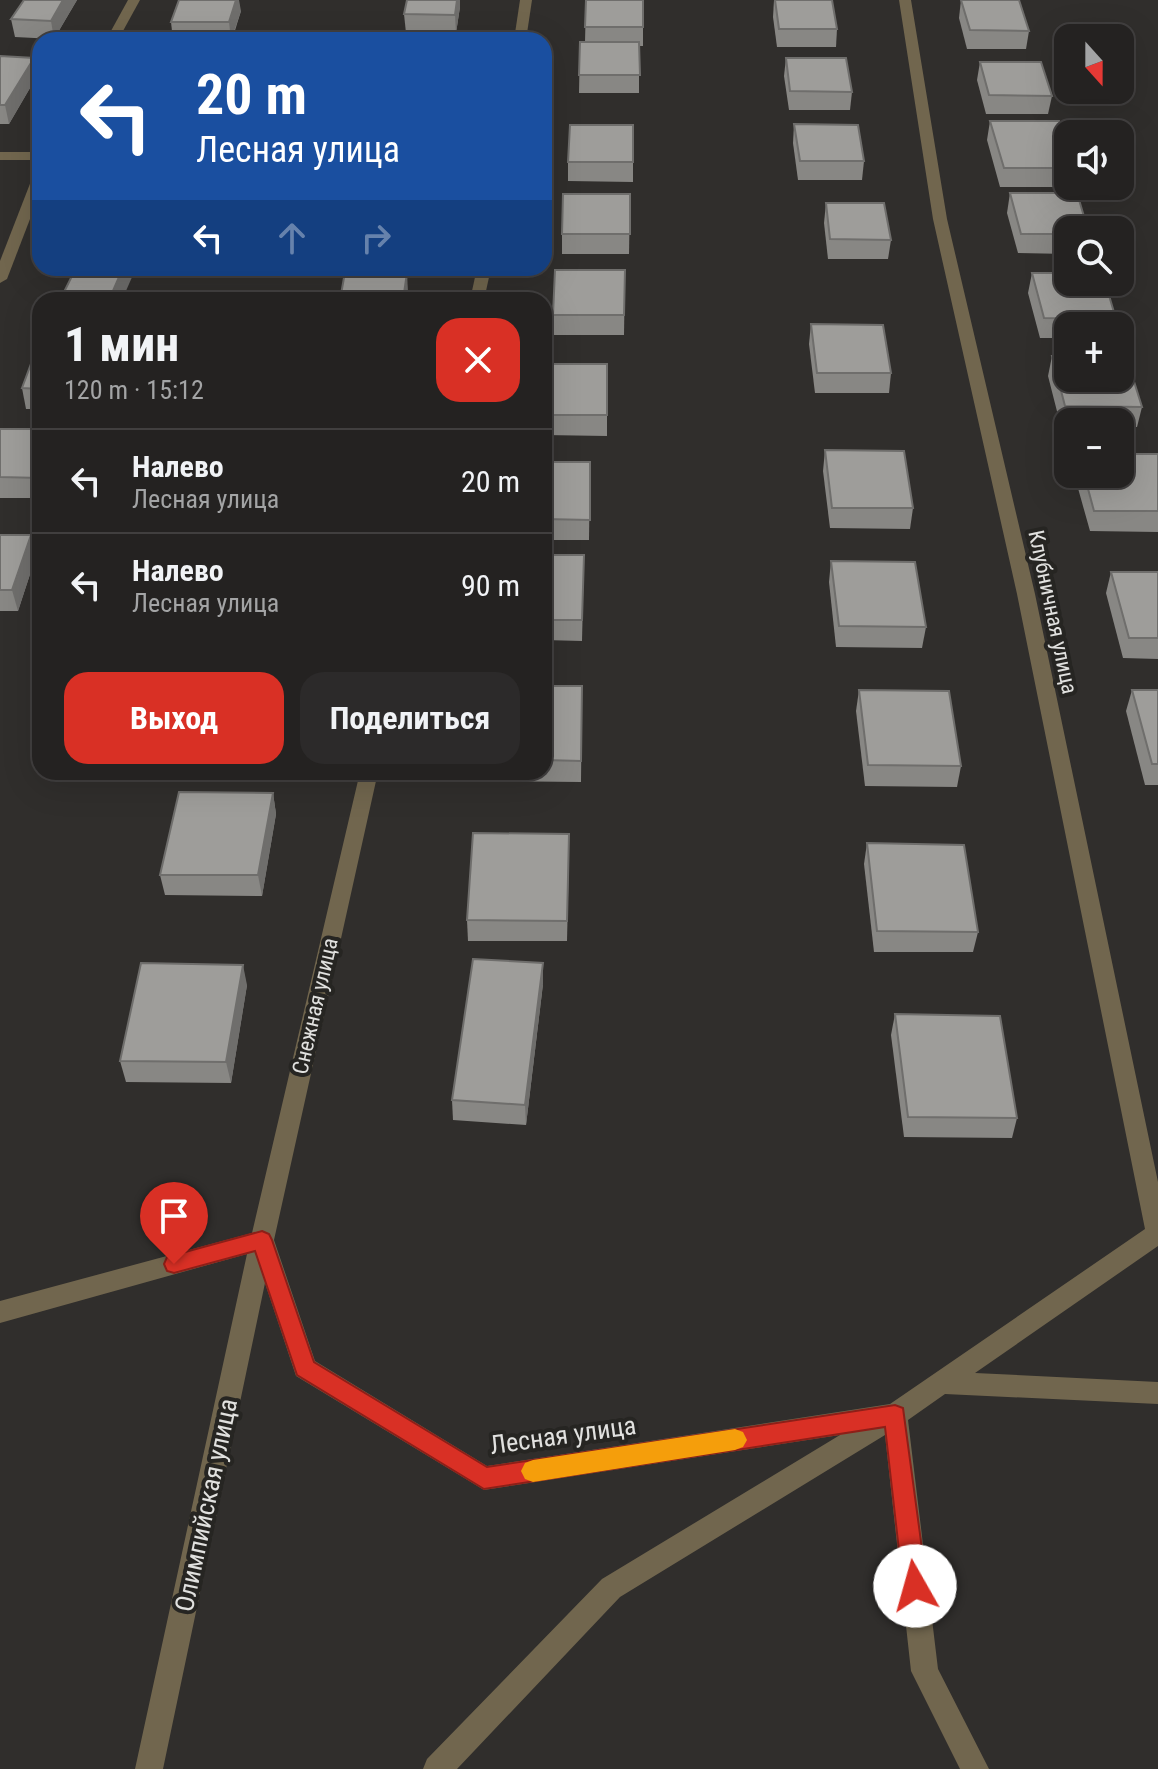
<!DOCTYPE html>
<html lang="ru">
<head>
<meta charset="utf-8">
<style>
	body { margin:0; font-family:"Roboto Condensed",sans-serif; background:#2c2a2a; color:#f1f3f6; height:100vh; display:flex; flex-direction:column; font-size:30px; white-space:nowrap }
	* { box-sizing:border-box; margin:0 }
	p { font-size:26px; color:#a3a4a5 }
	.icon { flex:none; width:44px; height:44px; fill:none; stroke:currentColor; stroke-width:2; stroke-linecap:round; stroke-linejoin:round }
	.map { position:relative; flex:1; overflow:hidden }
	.side { position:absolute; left:32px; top:292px; width:520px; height:488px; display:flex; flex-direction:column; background:#242221; border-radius:24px; box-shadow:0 8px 32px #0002,0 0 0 2px #413f3f }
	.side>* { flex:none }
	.hud { position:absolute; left:32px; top:32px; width:520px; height:244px; border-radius:24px; box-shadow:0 8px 32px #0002,0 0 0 2px #413f3f; background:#1a4fa0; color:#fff; overflow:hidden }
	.needle { width:52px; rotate:159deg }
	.controls { position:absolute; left:1054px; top:24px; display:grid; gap:16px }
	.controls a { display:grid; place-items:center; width:80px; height:80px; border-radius:16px; background:#242221; box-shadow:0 8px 32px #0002,0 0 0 2px #413f3f; font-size:40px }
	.pin { position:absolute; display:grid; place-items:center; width:68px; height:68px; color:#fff; margin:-82px -34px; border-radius:50% 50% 50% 0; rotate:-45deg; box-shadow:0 0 8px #0007 }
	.pin .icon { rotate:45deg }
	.me { position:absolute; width:88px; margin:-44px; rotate:353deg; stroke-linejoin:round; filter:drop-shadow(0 0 6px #0008) }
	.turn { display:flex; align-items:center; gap:28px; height:168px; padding:0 32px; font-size:36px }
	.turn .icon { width:104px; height:104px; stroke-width:2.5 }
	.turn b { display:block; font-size:56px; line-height:68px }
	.lanes { display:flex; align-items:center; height:76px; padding:0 32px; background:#0003; justify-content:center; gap:40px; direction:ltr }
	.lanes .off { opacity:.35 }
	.round { display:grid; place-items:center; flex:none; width:84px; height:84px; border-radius:24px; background:#2c2a2a }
	.head { display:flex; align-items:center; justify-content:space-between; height:136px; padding:0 32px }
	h1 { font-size:48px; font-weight:700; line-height:60px }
	.primary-button { display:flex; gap:16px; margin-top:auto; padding:16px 32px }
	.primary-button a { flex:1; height:92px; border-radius:24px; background:#d93025; color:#fff; font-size:32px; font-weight:700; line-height:92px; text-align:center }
	.primary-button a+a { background:#2c2a2a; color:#f1f3f6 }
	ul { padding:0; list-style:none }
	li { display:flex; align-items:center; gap:24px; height:104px; padding:0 32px; border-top:2px solid #413f3f }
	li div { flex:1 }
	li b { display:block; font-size:30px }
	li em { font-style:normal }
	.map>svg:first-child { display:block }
</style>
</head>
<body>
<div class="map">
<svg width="1158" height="1769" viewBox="0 0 1158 1769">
	<rect width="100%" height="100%" fill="#302e2c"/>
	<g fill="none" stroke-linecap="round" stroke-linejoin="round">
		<!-- street -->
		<g fill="#71664e" fill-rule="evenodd">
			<polygon points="128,0 140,0 118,40 106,40"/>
			<polygon points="520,0 532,0 526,40 514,40"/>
			<polygon points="899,0 911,0 947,219 1035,594 1158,1182 1158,1246 975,1373 1158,1382 1158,1404 945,1394 908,1420 938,1669 989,1769 960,1769 911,1671 885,1435 620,1597 457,1769 423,1769 427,1759 602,1579 840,1435 484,1490 296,1376 265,1283 163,1769 135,1769 247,1254 0,1323 0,1301 252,1233 360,772 378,772 274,1240 315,1361 487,1466 890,1404 1145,1229 1017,594 933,219"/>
			<rect x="0" y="152" width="40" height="8"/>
			<polygon points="40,172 40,193 7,279 0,283 0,261 33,176"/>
			<polygon points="477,268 491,268 484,300 470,300"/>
		</g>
	</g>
	<!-- wall -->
	<g fill="#888784">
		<polygon points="24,0 77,0 54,39 15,37 11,19"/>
		<polygon points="586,0 643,27 643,46 639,46 639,93 579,93 580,42 585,42"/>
		<polygon points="774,0 837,29 836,47 777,47 773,17"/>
		<polygon points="961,0 1029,31 1026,49 967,49 959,18"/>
		<polygon points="460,7 456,33 406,33 404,14"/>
		<polygon points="241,11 232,40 173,40 171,22"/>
		<polygon points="0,56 34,58 37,76 9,124 0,124"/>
		<polygon points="786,58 852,92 850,110 789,110 784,76"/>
		<polygon points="980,62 1052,96 1048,114 986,114 977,80"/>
		<polygon points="990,121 1068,146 1068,186 1072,186 1072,187 1000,187 987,140"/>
		<polygon points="794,124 864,161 862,180 798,180 793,143"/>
		<polygon points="633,125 633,182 568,181 568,162"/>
		<polygon points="1010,193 1068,230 1068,254 1018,253 1007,213"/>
		<polygon points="630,194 629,254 562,254 562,234"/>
		<polygon points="826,203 891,240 888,259 828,259 824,223"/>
		<polygon points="625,270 624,335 553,335 553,315"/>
		<polygon points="1032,273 1116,319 1115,326 1068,326 1068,338 1040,338 1028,293"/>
		<polygon points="811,324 891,373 889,393 815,393 809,344"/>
		<polygon points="40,345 40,409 26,409 22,388"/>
		<polygon points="1052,356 1142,407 1137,427 1120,427 1120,422 1068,422 1068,427 1061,427 1048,376"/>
		<polygon points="544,364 607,364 607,436 544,435"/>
		<rect x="0" y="429" width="40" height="69"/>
		<polygon points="825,450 913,508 910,529 830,528 823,471"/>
		<polygon points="1158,454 1158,532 1090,531 1074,474 1120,474"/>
		<polygon points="544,462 590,462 589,540 544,540"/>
		<polygon points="0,535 31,535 36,556 18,611 0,611"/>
		<polygon points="544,555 584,555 582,641 544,640"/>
		<polygon points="831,561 926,627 922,648 836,647 829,582"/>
		<polygon points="1111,572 1158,572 1158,659 1123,658 1106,593"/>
		<polygon points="544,686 582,686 581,782 490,781 489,772 544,772"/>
		<polygon points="859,690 961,766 957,787 865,786 856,711"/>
		<polygon points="1132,690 1158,690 1158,785 1145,785 1126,711"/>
		<polygon points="273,793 276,814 262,896 165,895 160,875"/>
		<polygon points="867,843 978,932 973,952 874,952 864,864"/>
		<polygon points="569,855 567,941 468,941 467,920"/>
		<polygon points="543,984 526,1125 453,1120 452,1100"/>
		<polygon points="247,985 231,1083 126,1082 120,1061"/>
		<polygon points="895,1014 1017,1118 1012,1138 904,1137 891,1035"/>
	</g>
	<!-- shaded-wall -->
	<g fill="#6f6e6c">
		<polygon points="63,0 77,0 54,39 51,21"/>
		<polygon points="236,0 239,0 241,11 231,40 229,22"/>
		<polygon points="457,0 460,0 460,7 456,33 455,15"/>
		<polygon points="34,58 37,76 9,124 5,105"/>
		<polygon points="123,268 136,268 122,300 109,300"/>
		<polygon points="407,273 408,292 407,300 403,300"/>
		<polygon points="31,535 36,556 18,611 12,590"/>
		<polygon points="273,793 276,814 262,896 258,875"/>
		<polygon points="543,963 543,984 526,1125 525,1105"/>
		<polygon points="243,965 247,985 231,1083 226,1062"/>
	</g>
	<!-- building -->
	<g fill="#9e9d9a" stroke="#6f6e6c" stroke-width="2">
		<polygon points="24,0 63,0 51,21 11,19"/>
		<polygon points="179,0 236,0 229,22 171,22"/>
		<polygon points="407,0 457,0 455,15 404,14"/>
		<polygon points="586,0 643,0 643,27 585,27"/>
		<polygon points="775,0 832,0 837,29 779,29"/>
		<polygon points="961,0 1019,0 1029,31 970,30"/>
		<polygon points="580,42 639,42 640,75 579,75"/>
		<polygon points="0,56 34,58 5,105 0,105"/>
		<polygon points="786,58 846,58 852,92 790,91"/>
		<polygon points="980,62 1041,62 1052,96 989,95"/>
		<polygon points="990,121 1059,121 1068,146 1068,168 1004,168"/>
		<polygon points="794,124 858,125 864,161 800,161"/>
		<polygon points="570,125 633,125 633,162 568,162"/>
		<polygon points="1010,193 1077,193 1088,230 1068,230 1068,234 1021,234"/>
		<polygon points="563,194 630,194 630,234 562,234"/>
		<polygon points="826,203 884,203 891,240 830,239"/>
		<polygon points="76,268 123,268 109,300 60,300"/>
		<polygon points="555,270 625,270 624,315 553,315"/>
		<polygon points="345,272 407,273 403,300 340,300"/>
		<polygon points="1032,273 1068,273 1068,282 1105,282 1116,319 1044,318"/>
		<polygon points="811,324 883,325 891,373 817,373"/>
		<polygon points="38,345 40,345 40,389 22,388"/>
		<polygon points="1052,356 1068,356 1068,378 1120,378 1120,356 1126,356 1142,407 1065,406"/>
		<rect x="544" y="364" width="63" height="51"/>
		<polygon points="0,429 40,429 40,478 0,477"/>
		<polygon points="825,450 904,451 913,508 832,508"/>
		<polygon points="1120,454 1158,454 1158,511 1094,511 1084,474 1120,474"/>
		<polygon points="544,462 590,462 590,520 544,519"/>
		<polygon points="0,535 31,535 12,590 0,590"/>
		<polygon points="544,555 584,555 582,620 544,620"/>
		<polygon points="831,561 915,562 926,627 839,626"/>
		<polygon points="1111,572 1158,572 1158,638 1129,638"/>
		<polygon points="544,686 582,686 581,761 544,760"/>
		<polygon points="859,690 949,691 961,766 868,765"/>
		<polygon points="1132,690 1158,690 1158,764 1152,764"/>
		<polygon points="179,792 273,793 258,875 160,875"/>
		<polygon points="473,833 569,834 567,921 467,920"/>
		<polygon points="867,843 964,845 978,932 877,931"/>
		<polygon points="473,959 543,963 525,1105 452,1100"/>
		<polygon points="141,963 243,965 226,1062 120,1061"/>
		<polygon points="895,1014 1000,1016 1017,1118 908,1117"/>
	</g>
	<!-- route -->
	<polygon fill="#d93025" stroke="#8d1f18" stroke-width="2" points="262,1231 269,1234 272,1240 314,1362 487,1467 895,1405 903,1408 927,1586 924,1594 915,1598 907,1594 903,1586 885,1427 484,1489 297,1375 255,1251 174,1273 167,1271 164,1264 167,1257 174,1255"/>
	<!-- slow -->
	<polygon fill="#f59e0b" points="735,1429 743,1432 747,1440 743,1447 735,1450 533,1482 525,1479 521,1471 525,1463 533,1460"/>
	<g text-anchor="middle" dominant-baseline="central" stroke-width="8" stroke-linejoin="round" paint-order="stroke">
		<!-- street labels -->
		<g font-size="22" fill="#e1e1df" stroke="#262522">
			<text transform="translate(1053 612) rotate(78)">Клубничная улица</text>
			<text transform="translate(315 1006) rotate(-77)">Снежная улица</text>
		</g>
		<!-- near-street labels -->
		<g font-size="26" fill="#e1e1df" stroke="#262522">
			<text transform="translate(563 1435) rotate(-8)">Лесная улица</text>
			<text transform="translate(206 1505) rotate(-78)">Олимпийская улица</text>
		</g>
	</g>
</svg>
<div class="controls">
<a><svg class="needle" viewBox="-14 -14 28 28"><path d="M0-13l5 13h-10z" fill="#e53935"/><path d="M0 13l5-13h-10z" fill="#a3a4a5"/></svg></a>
<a><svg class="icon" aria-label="sound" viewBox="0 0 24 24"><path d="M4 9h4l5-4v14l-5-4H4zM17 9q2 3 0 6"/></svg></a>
<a><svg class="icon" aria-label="search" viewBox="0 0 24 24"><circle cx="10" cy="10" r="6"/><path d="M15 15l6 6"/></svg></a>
<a>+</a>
<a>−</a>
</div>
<div class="pin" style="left:174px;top:1264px;background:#d93025"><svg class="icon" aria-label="arrive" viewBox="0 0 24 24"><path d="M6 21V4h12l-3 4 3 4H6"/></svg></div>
<svg class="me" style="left:915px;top:1586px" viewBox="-20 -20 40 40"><circle r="19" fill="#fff"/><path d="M0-13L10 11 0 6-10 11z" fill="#d93025"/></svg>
<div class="hud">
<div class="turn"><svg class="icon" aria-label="left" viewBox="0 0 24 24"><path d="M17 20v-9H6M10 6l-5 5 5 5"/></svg><div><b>20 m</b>Лесная улица</div></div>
<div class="lanes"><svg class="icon" aria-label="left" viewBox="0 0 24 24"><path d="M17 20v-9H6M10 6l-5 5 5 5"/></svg><svg class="icon off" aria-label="ahead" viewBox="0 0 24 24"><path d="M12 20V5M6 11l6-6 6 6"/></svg><svg class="icon off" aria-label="right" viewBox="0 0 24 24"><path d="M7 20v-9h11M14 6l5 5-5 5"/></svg></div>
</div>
<section class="side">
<div class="head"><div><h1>1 мин</h1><p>120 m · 15:12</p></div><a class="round" style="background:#d93025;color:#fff"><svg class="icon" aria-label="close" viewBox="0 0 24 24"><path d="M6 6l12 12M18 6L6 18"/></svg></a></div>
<ul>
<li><svg class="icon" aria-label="left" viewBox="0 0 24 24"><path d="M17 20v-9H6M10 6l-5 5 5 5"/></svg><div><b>Налево</b><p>Лесная улица</p></div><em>20 m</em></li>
<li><svg class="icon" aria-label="left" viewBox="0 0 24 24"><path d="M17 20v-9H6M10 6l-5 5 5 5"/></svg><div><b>Налево</b><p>Лесная улица</p></div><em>90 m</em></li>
</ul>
<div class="primary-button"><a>Выход</a><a>Поделиться</a></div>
</section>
</div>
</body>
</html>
